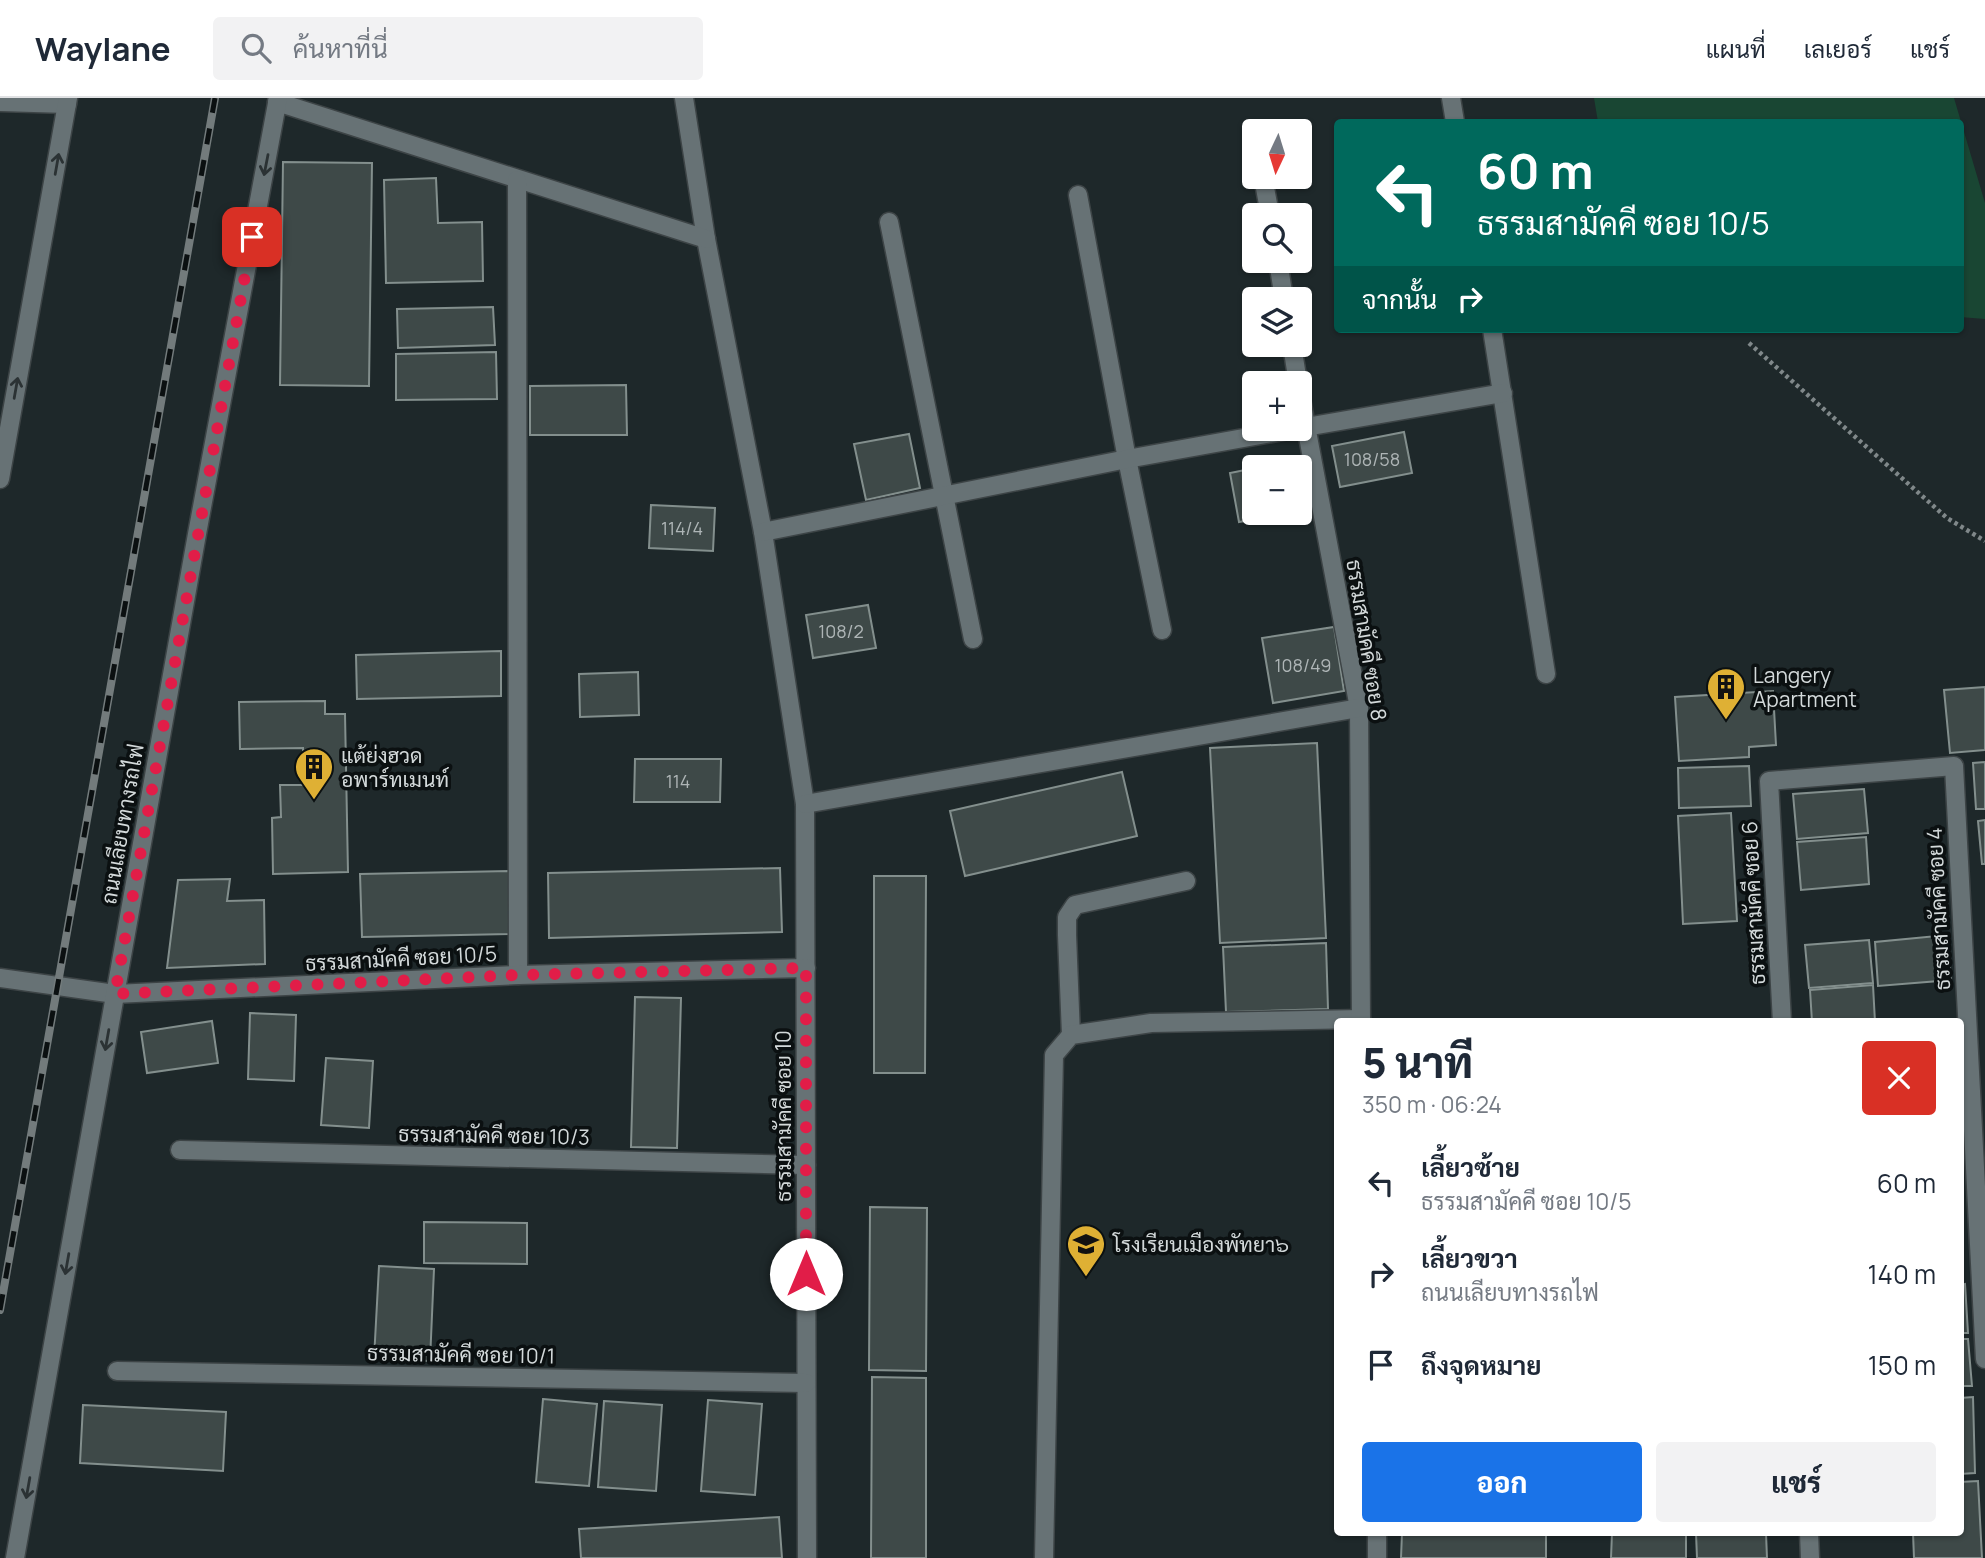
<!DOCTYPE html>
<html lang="th">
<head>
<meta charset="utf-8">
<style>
	body { margin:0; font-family:Manrope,Sarabun,sans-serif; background:#f2f2f3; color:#1f2937; height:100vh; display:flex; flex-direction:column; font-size:26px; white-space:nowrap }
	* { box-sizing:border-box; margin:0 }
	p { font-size:23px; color:#747a83 }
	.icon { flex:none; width:38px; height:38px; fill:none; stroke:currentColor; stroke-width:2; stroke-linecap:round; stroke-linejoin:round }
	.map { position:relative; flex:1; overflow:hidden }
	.details { position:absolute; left:1334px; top:920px; width:630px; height:518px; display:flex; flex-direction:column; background:#fff; border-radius:7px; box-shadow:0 2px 5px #0004 }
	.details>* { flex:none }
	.hud { position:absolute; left:1334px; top:21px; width:630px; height:214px; border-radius:7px; box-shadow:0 2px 5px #0004; background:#00695c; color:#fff; overflow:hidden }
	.needle { width:46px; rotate:184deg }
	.buttons { position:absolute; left:1242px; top:21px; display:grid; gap:14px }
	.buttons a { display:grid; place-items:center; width:70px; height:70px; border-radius:7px; background:#fff; box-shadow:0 2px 5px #0004; font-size:35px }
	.pin { position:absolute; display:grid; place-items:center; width:60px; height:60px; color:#fff; margin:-30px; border-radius:14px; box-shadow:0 4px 10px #0006 }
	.me { position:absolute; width:77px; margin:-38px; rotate:0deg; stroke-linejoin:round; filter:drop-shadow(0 0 5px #0008) }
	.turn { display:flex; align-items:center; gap:24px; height:147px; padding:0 28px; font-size:32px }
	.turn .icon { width:91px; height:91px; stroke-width:2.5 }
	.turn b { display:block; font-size:49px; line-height:60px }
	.then { display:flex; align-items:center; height:66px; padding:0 28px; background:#0003; gap:14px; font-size:26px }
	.round { display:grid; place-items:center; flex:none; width:74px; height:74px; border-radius:7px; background:#f2f2f3 }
	.overview { display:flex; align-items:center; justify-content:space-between; height:119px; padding:0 28px }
	h1 { font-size:42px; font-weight:800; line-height:52px }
	.button { display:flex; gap:14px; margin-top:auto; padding:14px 28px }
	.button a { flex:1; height:80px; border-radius:7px; background:#1a73e8; color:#fff; font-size:28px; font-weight:800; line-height:80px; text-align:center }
	.button a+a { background:#f2f2f3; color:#1f2937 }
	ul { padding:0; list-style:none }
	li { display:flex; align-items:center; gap:21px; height:91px; padding:0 28px }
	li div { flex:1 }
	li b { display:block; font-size:26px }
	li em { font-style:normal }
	header { display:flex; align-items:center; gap:42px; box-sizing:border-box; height:98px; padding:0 35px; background:#fff; border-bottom:2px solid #e0e1e3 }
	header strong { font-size:33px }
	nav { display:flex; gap:38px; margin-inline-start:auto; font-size:24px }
	.search { width:490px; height:63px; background:#f2f2f3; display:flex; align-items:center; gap:18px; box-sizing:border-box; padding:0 24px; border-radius:7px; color:#747a83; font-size:26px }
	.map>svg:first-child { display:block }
</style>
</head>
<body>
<header>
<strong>Waylane</strong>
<div class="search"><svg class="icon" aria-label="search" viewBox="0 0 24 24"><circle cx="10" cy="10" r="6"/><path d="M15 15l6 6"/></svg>ค้นหาที่นี่</div>
<nav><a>แผนที่</a><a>เลเยอร์</a><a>แชร์</a></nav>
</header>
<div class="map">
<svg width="1985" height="1460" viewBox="0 0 1985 1460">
	<rect width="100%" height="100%" fill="#1e282a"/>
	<!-- green -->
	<polygon fill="#194633" points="1594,0 1954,0 1985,105 1985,221 1960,219 1960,24 1598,24"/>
	<!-- building -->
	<g fill="#3e4948" stroke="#838f8d" stroke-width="2">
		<polygon points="283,64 372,65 369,288 280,287"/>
		<polygon points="436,80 438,125 482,124 483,183 386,185 384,82"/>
		<polygon points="493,209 495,247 398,250 397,211"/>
		<polygon points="496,254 497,301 396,302 396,256"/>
		<polygon points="626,287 627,337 530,337 530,288"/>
		<polygon points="1404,334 1412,375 1340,389 1332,348"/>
		<polygon points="909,336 920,390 866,402 854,346"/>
		<polygon points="1294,362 1295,369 1258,369"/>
		<polygon points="1255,370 1255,415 1291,415 1239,424 1230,375"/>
		<polygon points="651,407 715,410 713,453 649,450"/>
		<polygon points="868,507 876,550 813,560 806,517"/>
		<polygon points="1334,529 1344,593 1273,605 1262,540"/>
		<polygon points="501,553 501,598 357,601 356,557"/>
		<polygon points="638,574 639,617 580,619 579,576"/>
		<polygon points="1985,589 1985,652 1950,655 1944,592"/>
		<polygon points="1773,593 1776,647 1749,649 1749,659 1679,663 1675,599"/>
		<polygon points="325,603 325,616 345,616 348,774 273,776 272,720 281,719 280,687 304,687 303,650 240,651 239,604"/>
		<polygon points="1317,645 1326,840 1220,845 1210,650"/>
		<polygon points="635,661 721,661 720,704 634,704"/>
		<polygon points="1985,664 1985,711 1976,711 1973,665"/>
		<polygon points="1749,668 1751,708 1679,710 1678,670"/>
		<polygon points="1122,674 1137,738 965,778 950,713"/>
		<polygon points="1864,691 1868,735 1797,741 1793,696"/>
		<polygon points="1731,715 1737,823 1683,826 1678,718"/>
		<polygon points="1985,722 1985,766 1982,766 1978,723"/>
		<polygon points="1866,739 1869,786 1801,792 1797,744"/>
		<polygon points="780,770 782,834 549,840 548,775"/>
		<polygon points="510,773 511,836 362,839 360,776"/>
		<polygon points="874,778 926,778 925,975 874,975"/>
		<polygon points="230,781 227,803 264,802 265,866 167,870 178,782"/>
		<polygon points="1947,837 1951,882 1878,888 1875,844"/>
		<polygon points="1869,842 1873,885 1809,890 1805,847"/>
		<polygon points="1326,845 1328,911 1226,914 1223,849"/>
		<polygon points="1873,887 1875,924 1812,924 1810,892"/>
		<polygon points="635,899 681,900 677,1050 631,1049"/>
		<polygon points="250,915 296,917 294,983 248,981"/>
		<polygon points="212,923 218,965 147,975 141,934"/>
		<polygon points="326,960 373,963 369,1030 321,1027"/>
		<polygon points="870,1109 927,1110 926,1273 869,1272"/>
		<polygon points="424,1124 527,1125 527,1166 424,1165"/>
		<polygon points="379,1168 434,1171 430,1263 374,1261"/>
		<polygon points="1965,1186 1968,1235 1960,1235 1960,1187"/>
		<polygon points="1960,1241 1968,1241 1972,1288 1960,1288"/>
		<polygon points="872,1279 926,1280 926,1460 871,1460"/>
		<polygon points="1973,1299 1975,1375 1960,1376 1960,1300"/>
		<polygon points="543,1301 597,1306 589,1388 536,1384"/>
		<polygon points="708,1302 762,1306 755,1397 701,1393"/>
		<polygon points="604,1303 662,1307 656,1393 598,1389"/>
		<polygon points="83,1307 226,1314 223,1373 80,1365"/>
		<polygon points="1978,1383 1982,1460 1914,1460 1913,1435 1960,1435 1960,1384"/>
		<polygon points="779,1419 782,1460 581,1460 579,1431"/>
		<polygon points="1402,1435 1546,1435 1546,1460 1401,1460"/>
		<polygon points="1612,1435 1686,1435 1686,1460 1611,1460"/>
		<polygon points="1696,1435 1766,1435 1767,1460 1697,1460"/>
	</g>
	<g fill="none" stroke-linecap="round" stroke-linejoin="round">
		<defs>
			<g id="service">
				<polyline points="1071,937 1067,837 1067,819 1075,807 1186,783"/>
				<polyline points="1044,1460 1054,957 1071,937 1151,925 1361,921"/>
			</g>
			<g id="minor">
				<polyline points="684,0 706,141 763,434 805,706 807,1460"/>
				<polyline points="1451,0 1455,24"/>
				<polyline points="0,4 67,6"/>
				<polyline points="277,4 706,141"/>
				<polyline points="1263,79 1270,117"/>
				<polyline points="517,82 518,877"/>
				<polyline points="1078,97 1127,361 1162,532"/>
				<polyline points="889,124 973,541"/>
				<polyline points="1278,163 1284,201"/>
				<polyline points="1492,231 1546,576"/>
				<polyline points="1292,247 1298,285"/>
				<polyline points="1300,296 1359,610 1361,924"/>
				<polyline points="1300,330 1503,295"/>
				<polyline points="763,434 1127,361 1294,331"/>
				<polyline points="805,706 1359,610"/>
				<polyline points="0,880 115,896 518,877 806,870"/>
				<polyline points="1782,924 1769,683 1954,668 1985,1261"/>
				<polyline points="180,1052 806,1067"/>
				<polyline points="117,1273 806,1285"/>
				<polyline points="1377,1435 1377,1460"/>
				<polyline points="1809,1435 1810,1460"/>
			</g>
			<g id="tertiary">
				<polyline points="0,381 68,0"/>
				<polyline points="15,1460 197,436 278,0"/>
			</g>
		</defs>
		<!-- service casing -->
		<use href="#service" stroke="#3d4446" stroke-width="21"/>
		<!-- minor casing -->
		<use href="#minor" stroke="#3d4446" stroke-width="21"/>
		<!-- tertiary casing -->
		<use href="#tertiary" stroke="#3d4446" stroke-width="21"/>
		<!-- path -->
		<polyline stroke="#80888a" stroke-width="4.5" stroke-dasharray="3.5 3.5" stroke-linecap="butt" points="1749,245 1947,420 1985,443"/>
		<!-- service -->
		<use href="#service" stroke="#677275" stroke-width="18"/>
		<!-- minor -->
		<use href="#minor" stroke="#677275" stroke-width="18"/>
		<!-- tertiary -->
		<use href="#tertiary" stroke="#677275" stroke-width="18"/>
		<defs>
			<polyline id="rail" points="0,1212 215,0"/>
		</defs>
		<!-- rail casing -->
		<use href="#rail" stroke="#737b7c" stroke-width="8"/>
		<!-- rail -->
		<use href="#rail" stroke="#0b1011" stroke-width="5" stroke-dasharray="16" stroke-linecap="butt"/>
	</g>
	<!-- one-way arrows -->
	<defs><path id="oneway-shaft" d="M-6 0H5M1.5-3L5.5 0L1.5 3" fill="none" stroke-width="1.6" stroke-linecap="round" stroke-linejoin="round" transform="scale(1.75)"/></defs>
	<g stroke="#2b3234">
		<use href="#oneway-shaft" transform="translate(57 66) rotate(-80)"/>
		<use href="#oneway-shaft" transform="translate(266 67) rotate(101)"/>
		<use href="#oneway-shaft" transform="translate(16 290) rotate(-80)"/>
		<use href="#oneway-shaft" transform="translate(107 942) rotate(100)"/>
		<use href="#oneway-shaft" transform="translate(67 1166) rotate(100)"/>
		<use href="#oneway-shaft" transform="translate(28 1390) rotate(100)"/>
	</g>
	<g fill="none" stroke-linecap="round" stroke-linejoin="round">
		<!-- route -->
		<polyline stroke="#e11d48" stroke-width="12" stroke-dasharray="0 21.6" points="252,139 115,896 518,877 806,870 806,1176"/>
	</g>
	<!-- icons -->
	<defs>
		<symbol id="building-pin" viewBox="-11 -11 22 30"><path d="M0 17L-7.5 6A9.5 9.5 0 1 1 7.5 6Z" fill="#dfb034" stroke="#0b1011"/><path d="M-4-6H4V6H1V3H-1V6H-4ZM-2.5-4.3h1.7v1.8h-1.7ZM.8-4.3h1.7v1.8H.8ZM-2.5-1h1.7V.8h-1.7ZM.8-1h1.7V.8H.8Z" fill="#111"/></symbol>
		<symbol id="school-pin" viewBox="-11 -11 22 30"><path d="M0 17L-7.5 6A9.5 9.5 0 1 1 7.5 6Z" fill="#dfb034" stroke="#0b1011"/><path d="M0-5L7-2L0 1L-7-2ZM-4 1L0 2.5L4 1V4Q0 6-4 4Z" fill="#111"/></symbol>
	</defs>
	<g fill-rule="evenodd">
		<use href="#building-pin" x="1704" y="567" width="44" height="60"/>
		<use href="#building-pin" x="292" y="647" width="44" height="60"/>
		<use href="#school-pin" x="1064" y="1124" width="44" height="60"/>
	</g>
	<g text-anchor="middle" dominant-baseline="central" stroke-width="7" stroke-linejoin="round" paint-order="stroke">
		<!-- number labels -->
		<g font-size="18" fill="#aeb5b6">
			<text x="1372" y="361">108/58</text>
			<text x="682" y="430">114/4</text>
			<text x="841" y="533">108/2</text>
			<text x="1303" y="567">108/49</text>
			<text x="678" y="683">114</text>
		</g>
		<!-- street labels -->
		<g font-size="21" fill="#d3d9da" stroke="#0b1011">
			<text transform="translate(1367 542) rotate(81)">ธรรมสามัคคี ซอย 8</text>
			<text transform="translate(122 726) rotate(-80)">ถนนเลียบทางรถไฟ</text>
			<text transform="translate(1753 805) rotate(-93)">ธรรมสามัคคี ซอย 6</text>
			<text transform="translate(1938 811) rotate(-93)">ธรรมสามัคคี ซอย 4</text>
			<text transform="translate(401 860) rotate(-3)">ธรรมสามัคคี ซอย 10/5</text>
			<text transform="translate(783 1018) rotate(-90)">ธรรมสามัคคี ซอย 10</text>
			<text transform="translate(494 1037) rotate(1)">ธรรมสามัคคี ซอย 10/3</text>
			<text transform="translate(461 1256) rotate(1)">ธรรมสามัคคี ซอย 10/1</text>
		</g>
		<!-- poi labels -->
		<g font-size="21" fill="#d3d9da" stroke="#0b1011" text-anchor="start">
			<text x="1753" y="577">Langery<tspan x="1753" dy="24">Apartment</tspan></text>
			<text x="341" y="657">แต้ย่งฮวด<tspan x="341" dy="24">อพาร์ทเมนท์</tspan></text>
			<text x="1113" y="1146">โรงเรียนเมืองพัทยา๖</text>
		</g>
	</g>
</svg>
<div class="buttons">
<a><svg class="needle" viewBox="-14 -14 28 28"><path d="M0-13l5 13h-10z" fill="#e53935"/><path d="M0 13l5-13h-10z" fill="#747a83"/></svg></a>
<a><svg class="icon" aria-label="search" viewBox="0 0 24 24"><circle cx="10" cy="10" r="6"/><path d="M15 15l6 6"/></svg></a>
<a><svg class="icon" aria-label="layers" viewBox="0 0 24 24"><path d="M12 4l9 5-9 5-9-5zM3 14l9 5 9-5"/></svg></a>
<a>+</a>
<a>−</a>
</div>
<div class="pin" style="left:252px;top:139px;background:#d93025"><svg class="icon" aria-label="arrive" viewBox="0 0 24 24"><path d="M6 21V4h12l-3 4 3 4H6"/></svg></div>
<svg class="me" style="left:806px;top:1176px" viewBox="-20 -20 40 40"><circle r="19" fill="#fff"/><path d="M0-13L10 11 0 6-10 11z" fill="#e11d48"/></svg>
<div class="hud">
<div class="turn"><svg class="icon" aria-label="left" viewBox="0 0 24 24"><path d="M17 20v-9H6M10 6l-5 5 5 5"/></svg><div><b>60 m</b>ธรรมสามัคคี ซอย 10/5</div></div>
<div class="then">จากนั้น<svg class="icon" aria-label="right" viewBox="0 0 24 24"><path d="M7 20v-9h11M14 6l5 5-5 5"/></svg></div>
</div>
<section class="details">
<div class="overview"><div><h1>5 นาที</h1><p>350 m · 06:24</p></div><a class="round" style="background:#d93025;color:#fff"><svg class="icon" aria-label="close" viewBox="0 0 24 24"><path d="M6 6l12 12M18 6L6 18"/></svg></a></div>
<ul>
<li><svg class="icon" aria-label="left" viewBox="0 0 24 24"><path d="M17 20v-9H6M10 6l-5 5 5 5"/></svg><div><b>เลี้ยวซ้าย</b><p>ธรรมสามัคคี ซอย 10/5</p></div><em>60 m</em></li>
<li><svg class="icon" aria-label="right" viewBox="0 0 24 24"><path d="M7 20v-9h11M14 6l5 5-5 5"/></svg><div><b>เลี้ยวขวา</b><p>ถนนเลียบทางรถไฟ</p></div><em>140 m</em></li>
<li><svg class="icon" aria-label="arrive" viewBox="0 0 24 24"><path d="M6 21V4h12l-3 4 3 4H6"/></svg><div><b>ถึงจุดหมาย</b></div><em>150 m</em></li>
</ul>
<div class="button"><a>ออก</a><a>แชร์</a></div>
</section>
</div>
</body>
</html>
